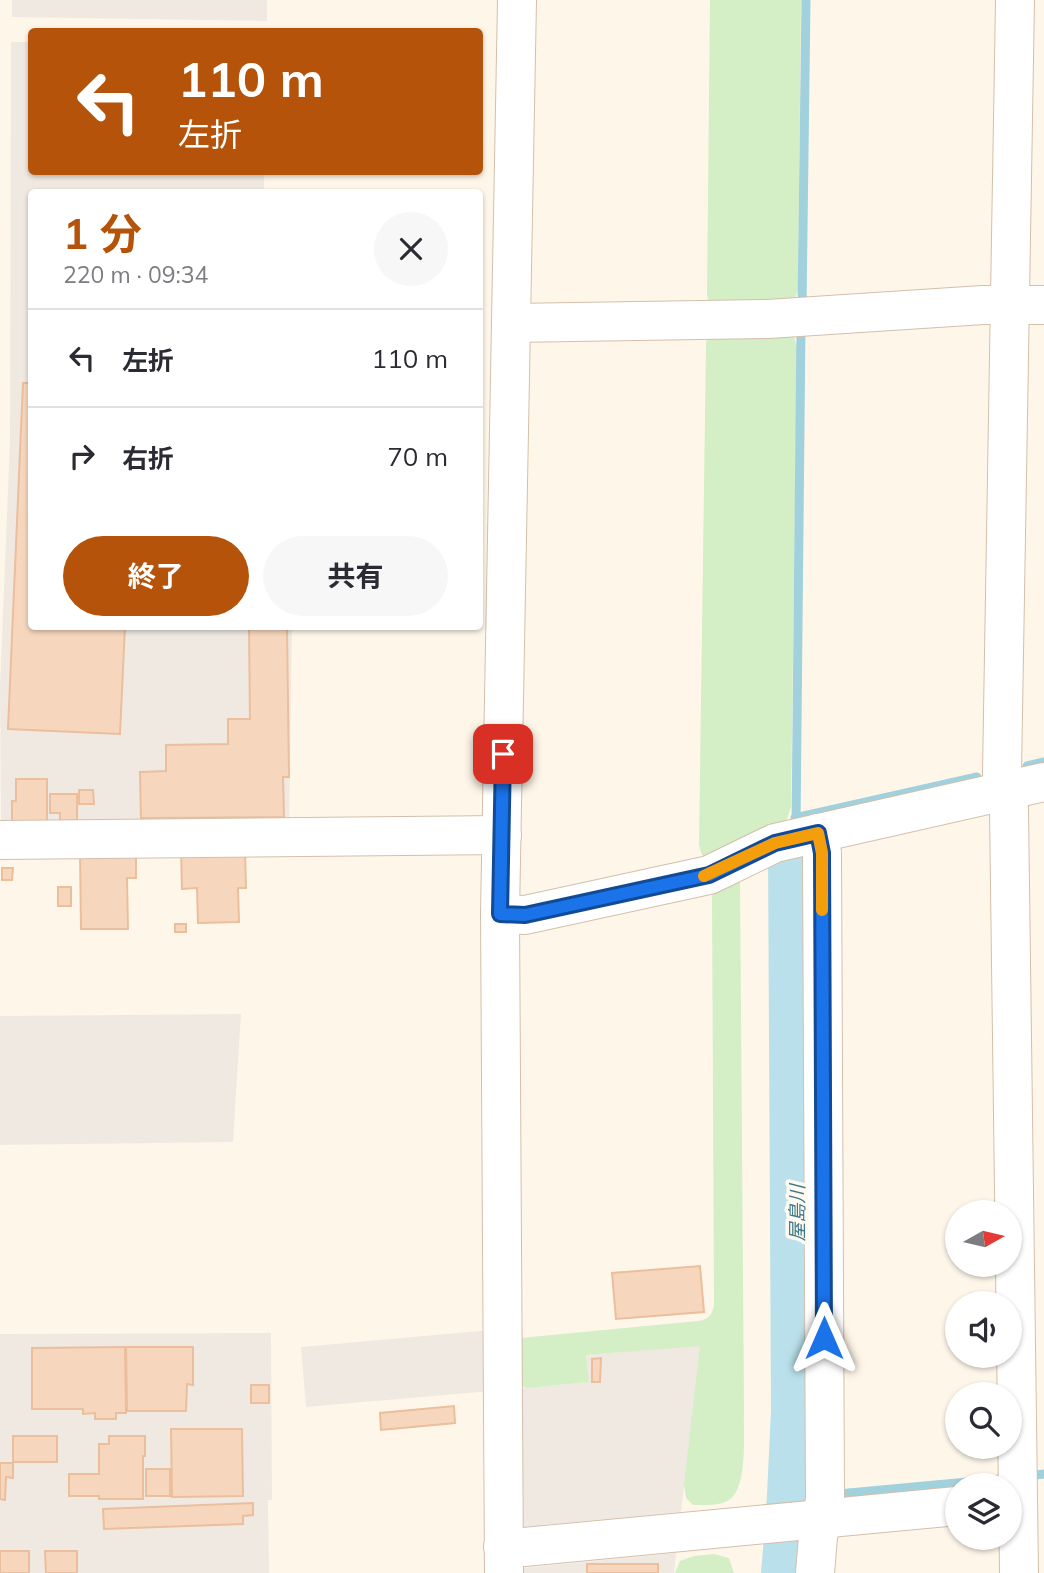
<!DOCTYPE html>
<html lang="ja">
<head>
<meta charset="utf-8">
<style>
	body { margin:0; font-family:Mulish,"Noto Sans JP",sans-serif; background:#f7f7f7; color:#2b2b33; height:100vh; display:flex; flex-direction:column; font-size:26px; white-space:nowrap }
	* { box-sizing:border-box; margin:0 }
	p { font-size:23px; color:#7c7c81 }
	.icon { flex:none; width:38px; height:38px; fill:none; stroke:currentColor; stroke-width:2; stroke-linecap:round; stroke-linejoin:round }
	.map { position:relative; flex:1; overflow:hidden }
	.drawer { position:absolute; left:28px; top:189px; width:455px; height:441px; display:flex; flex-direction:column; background:#fff; border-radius:7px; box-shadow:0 2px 5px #0004 }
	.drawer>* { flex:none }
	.banner { position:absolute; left:28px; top:28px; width:455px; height:147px; border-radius:7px; box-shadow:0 2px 5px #0004; background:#b45309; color:#fff; overflow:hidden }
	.needle { width:46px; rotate:82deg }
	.controls { position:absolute; left:945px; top:1200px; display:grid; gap:14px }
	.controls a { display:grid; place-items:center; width:77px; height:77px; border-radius:50%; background:#fff; box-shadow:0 2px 5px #0004; font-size:35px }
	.pin { position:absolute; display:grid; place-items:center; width:60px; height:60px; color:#fff; margin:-30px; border-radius:14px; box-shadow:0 4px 10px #0006 }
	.me { position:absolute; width:77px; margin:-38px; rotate:0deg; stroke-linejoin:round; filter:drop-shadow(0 0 5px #0008) }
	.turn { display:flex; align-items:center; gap:24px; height:147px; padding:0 35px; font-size:32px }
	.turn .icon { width:91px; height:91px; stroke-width:2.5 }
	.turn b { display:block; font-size:49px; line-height:60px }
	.round { display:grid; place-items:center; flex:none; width:74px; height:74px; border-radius:37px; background:#f7f7f7 }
	.summary { display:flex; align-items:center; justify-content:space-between; height:119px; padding:0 35px }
	h1 { font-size:42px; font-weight:700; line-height:52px; color:#b45309 }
	.cta { display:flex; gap:14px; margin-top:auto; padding:14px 35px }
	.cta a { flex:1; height:80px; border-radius:42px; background:#b45309; color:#fff; font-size:28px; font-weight:700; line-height:80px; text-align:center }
	.cta a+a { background:#f7f7f7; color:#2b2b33 }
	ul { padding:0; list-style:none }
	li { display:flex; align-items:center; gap:21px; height:98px; padding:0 35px; border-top:2px solid #e1e1e2 }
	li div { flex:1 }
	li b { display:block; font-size:26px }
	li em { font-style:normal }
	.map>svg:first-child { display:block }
</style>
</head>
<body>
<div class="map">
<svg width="1044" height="1573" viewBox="0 0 1044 1573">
	<rect width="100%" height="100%" fill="#fef7e9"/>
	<!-- industrial -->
	<g fill="#efe9e2">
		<polygon points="12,0 267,0 267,21 12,17"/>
		<polygon points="11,42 31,42 32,172 264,172 264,192 32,192 32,626 292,627 289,828 1,831 0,688 10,439"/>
		<polygon points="241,1014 233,1142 0,1145 0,1016"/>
		<polygon points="491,1330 491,1391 306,1407 301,1347"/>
		<polygon points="271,1333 272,1500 268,1500 269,1573 0,1573 0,1334"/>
		<polygon points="701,1345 681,1512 523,1527 515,1518 514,1389 589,1382 586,1355"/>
		<polygon points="676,1553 674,1573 519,1573 523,1568"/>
	</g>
	<!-- green -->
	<g fill="#d4eec5">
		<polygon points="710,0 801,0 798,290 794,302 709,305 707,294"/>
		<polygon points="787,328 794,337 797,348 791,807 785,824 710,860 702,855 699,845 706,344 708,335"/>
		<path d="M 740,879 L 744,1410 C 743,1432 749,1491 727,1501 C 718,1506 704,1505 693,1505 L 686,1498 L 684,1484 L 700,1346 L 586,1355 L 589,1382 L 527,1388 L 521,1386 L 520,1338 L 698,1321 C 709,1319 712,1315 714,1305 L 712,897 L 713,891 Z"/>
		<polygon points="714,1554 729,1558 734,1573 675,1573 680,1561 694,1556"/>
	</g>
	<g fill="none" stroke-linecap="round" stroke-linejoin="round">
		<!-- stream -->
		<g stroke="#a0d1dd" stroke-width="9">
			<polyline points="802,308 806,0"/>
			<polyline points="1027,766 1044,762"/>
			<polyline points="795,818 977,777"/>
			<polyline points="796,827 801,326"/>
			<polyline points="1036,1475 1044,1474"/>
			<polyline points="838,1494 1000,1479"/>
			<polyline points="794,1498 811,1497"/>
		</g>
		<!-- river -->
		<polyline stroke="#bae1eb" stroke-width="54" points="788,1573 793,1516 798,1411 795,852"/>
	</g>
	<!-- building -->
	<g fill="#f6d7be" stroke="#ebbe9c" stroke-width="2">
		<polygon points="23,383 32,383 32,626 125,626 120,734 8,729"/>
		<polygon points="249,626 287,626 289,777 283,777 284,817 141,818 140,772 166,771 166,745 228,744 228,719 250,719"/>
		<polygon points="16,779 47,779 47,826 12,827 12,801 16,801"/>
		<polygon points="79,790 93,790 94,804 79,804"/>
		<polygon points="50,794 77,794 77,820 60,821 60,813 50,813"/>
		<polygon points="181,850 245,850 246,888 238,888 239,922 198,923 197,888 182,889"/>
		<polygon points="80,851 136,851 136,878 127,878 128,929 81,929"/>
		<polygon points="2,868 13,868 12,880 2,880"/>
		<rect x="58" y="887" width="13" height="19"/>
		<rect x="175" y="924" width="11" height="8"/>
		<polygon points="700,1266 704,1312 616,1319 612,1273"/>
		<polygon points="125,1347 126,1413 116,1413 116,1419 95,1419 95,1413 83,1414 83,1409 32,1409 32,1348"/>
		<polygon points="126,1347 193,1347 193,1385 187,1384 186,1411 127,1411"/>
		<polygon points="601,1358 600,1382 592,1382 592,1359"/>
		<rect x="251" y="1385" width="18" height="18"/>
		<polygon points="454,1406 455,1423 381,1430 380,1413"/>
		<polygon points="171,1429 242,1429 243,1496 172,1497"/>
		<rect x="13" y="1436" width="44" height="26"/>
		<polygon points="109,1436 145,1436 145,1456 143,1456 143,1499 99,1499 99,1496 69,1496 69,1474 99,1474 99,1444 109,1444"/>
		<polygon points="0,1463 13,1463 13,1478 6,1477 5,1500 0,1499"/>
		<rect x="146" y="1469" width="24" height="27"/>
		<polygon points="253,1503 253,1515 243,1516 243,1524 104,1529 103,1509"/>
		<rect x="0" y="1551" width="29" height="22"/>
		<polygon points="45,1551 77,1551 77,1573 46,1573"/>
		<rect x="587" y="1564" width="71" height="9"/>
	</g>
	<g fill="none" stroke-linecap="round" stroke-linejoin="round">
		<defs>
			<g id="minor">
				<polyline points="1015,0 1002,773 1009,809 1019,1573"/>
				<polyline points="511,323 768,319 983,305 1044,305"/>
				<polyline points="0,840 502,835"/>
				<polyline points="500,914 525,915 709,875 775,843 1044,782"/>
				<polyline points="503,1547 524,1547 957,1506"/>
				<polyline points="504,1573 500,914 517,0"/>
				<polyline points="815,1573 818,1537 825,1500 822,853 818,833"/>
			</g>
		</defs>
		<!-- minor casing -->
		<use href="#minor" stroke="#d3bfac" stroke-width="40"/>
		<!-- minor -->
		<use href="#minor" stroke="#fff" stroke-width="38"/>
	</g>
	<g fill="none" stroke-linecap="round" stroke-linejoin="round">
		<defs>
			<polyline id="route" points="503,754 500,914 525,915 709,875 775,843 818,833 822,853 824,1338"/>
		</defs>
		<!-- route casing -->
		<use href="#route" stroke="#114b97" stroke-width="18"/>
		<!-- route -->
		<use href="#route" stroke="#1a73e8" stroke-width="12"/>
		<!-- slow -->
		<polyline stroke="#f59e0b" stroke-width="12" points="704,876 775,843 818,833 822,853 822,910"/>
	</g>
	<g text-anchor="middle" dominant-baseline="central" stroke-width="7" stroke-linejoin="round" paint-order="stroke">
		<!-- water labels -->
		<g font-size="19" font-style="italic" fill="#3d798a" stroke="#fffaf1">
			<text transform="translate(797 1213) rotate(-90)">屋島川</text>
		</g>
	</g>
</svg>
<div class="controls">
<a><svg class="needle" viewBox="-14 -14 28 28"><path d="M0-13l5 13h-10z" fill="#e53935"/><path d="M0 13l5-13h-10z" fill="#7c7c81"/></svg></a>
<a><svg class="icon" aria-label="sound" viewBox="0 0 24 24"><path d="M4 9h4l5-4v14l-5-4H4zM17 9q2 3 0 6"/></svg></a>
<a><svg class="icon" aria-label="search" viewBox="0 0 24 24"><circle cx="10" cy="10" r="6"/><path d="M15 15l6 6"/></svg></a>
<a><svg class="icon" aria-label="layers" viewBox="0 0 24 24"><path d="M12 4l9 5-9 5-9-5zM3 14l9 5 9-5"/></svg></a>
</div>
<div class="pin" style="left:503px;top:754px;background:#d93025"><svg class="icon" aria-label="arrive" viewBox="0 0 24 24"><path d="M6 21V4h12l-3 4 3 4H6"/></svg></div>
<svg class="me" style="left:824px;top:1338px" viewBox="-20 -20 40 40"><path d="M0-17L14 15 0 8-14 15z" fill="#1a73e8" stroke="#fff" stroke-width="4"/></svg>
<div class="banner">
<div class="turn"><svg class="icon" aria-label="left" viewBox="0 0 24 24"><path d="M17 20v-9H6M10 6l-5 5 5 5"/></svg><div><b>110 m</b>左折</div></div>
</div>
<section class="drawer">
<div class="summary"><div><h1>1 分</h1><p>220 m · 09:34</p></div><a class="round"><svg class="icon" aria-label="close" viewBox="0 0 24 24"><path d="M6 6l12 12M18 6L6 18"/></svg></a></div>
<ul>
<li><svg class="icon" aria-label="left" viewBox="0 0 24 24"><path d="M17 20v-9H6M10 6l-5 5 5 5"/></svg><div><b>左折</b></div><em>110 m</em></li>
<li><svg class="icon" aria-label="right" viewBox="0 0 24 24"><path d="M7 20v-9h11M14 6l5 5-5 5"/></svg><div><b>右折</b></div><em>70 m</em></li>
</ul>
<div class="cta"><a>終了</a><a>共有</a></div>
</section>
</div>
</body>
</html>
